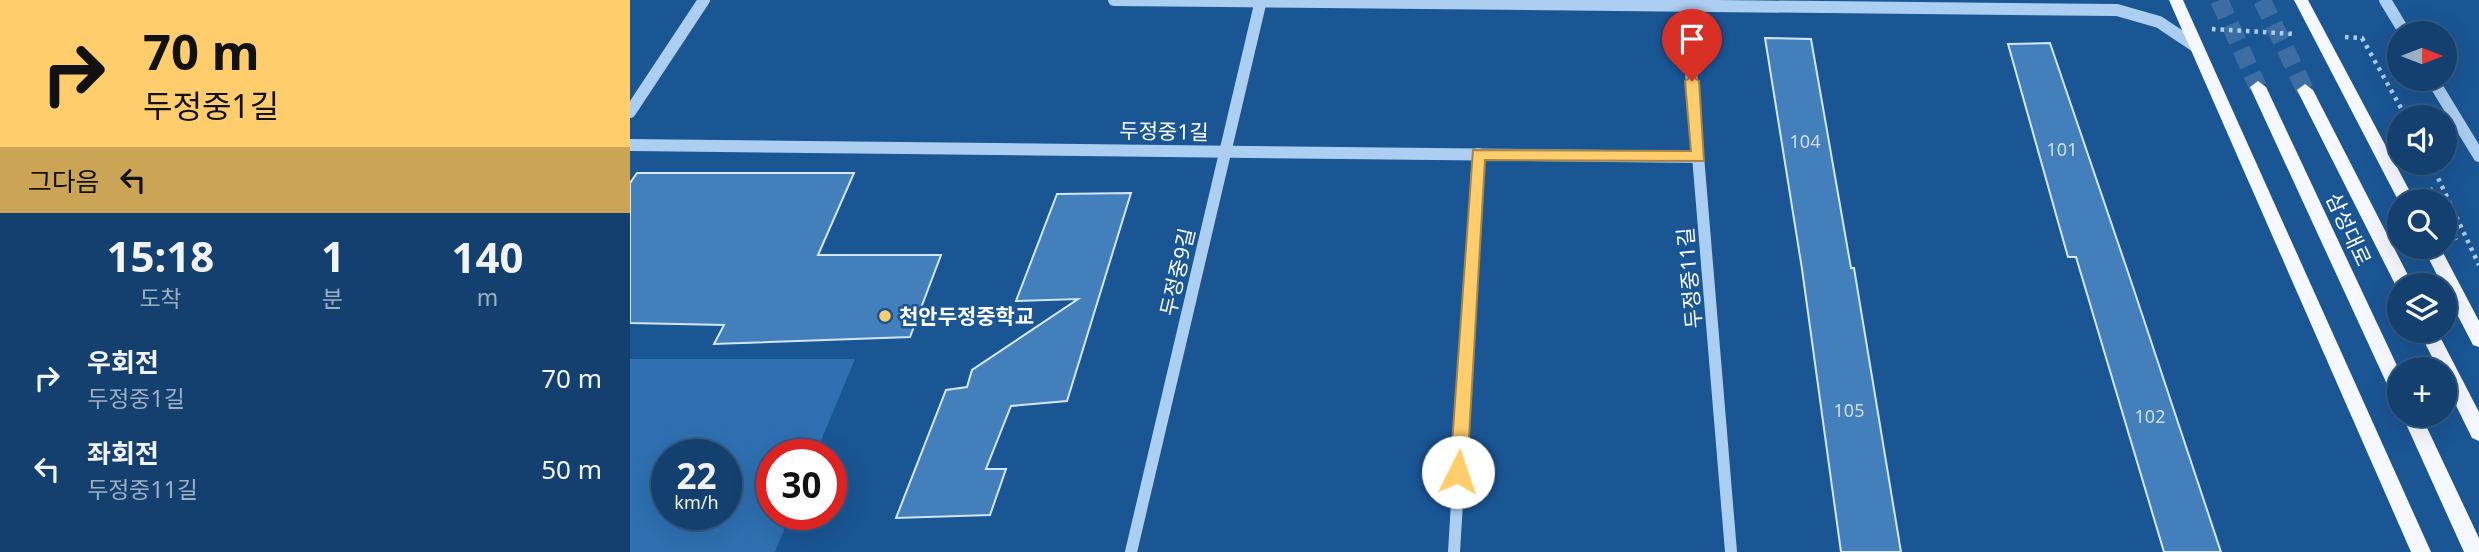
<!DOCTYPE html>
<html lang="ko">
<head>
<meta charset="utf-8">
<style>
	body { margin:0; font-family:"Noto Sans","Noto Sans KR",sans-serif; background:#214b77; color:#f1f3f6; height:100vh; display:flex; flex-direction:column; font-size:26px; white-space:nowrap }
	* { box-sizing:border-box; margin:0 }
	p { font-size:23px; color:#9dafc3 }
	.icon { flex:none; width:38px; height:38px; fill:none; stroke:currentColor; stroke-width:2; stroke-linecap:round; stroke-linejoin:round }
	.map { position:relative; flex:1; overflow:hidden }
	.details { display:flex; flex-direction:column; background:#14406f; width:630px }
	.details>* { flex:none }
	.guide { background:#ffcd6b; color:#111; overflow:hidden }
	.needle { width:46px; rotate:90deg }
	.tools { position:absolute; left:1757px; top:21px; display:grid; gap:14px }
	.tools a { display:grid; place-items:center; width:70px; height:70px; border-radius:50%; background:#14406f; box-shadow:0 7px 28px #0002,0 0 0 2px #335982; font-size:35px }
	.speed { position:absolute; left:21px; top:439px; display:flex; gap:14px; font-size:35px; font-weight:700; text-align:center }
	.speed>* { display:grid; place-content:center; width:91px; height:91px; border-radius:50%; background:#14406f; box-shadow:0 7px 28px #0002,0 0 0 2px #335982; line-height:1 }
	.speed small { font-size:18px; font-weight:400 }
	.speed .limit { border:10px solid #d22; background:#fff; color:#111 }
	.pin { position:absolute; display:grid; place-items:center; width:60px; height:60px; color:#fff; margin:-72px -30px; border-radius:50% 50% 50% 0; rotate:-45deg; box-shadow:0 0 7px #0007 }
	.pin .icon { rotate:45deg }
	.me { position:absolute; width:77px; margin:-38px; rotate:4deg; stroke-linejoin:round; filter:drop-shadow(0 0 5px #0008) }
	.turn { display:flex; align-items:center; gap:24px; height:147px; padding:0 28px; font-size:32px }
	.turn .icon { width:91px; height:91px; stroke-width:2.5 }
	.turn b { display:block; font-size:49px; line-height:60px }
	.then { display:flex; align-items:center; height:66px; padding:0 28px; background:#0003; gap:14px; font-size:26px }
	.eta { display:flex; justify-content:space-evenly; align-items:center; height:119px; text-align:center }
	.eta b { font-size:42px; font-weight:700; line-height:49px }
	ul { padding:0; list-style:none }
	li { display:flex; align-items:center; gap:21px; height:91px; padding:0 28px }
	li div { flex:1 }
	li b { display:block; font-size:26px }
	li em { font-style:normal }
	main { display:flex; flex:1; min-height:0 }
	.map>svg:first-child { display:block }
</style>
</head>
<body>
<main>
<section class="details">
<div class="guide">
<div class="turn"><svg class="icon" aria-label="right" viewBox="0 0 24 24"><path d="M7 20v-9h11M14 6l5 5-5 5"/></svg><div><b>70 m</b>두정중1길</div></div>
<div class="then">그다음<svg class="icon" aria-label="left" viewBox="0 0 24 24"><path d="M17 20v-9H6M10 6l-5 5 5 5"/></svg></div>
</div>
<div class="eta">
<div><b>15:18</b><p>도착</p></div>
<div><b>1</b><p>분</p></div>
<div><b>140</b><p>m</p></div>
</div>
<ul>
<li><svg class="icon" aria-label="right" viewBox="0 0 24 24"><path d="M7 20v-9h11M14 6l5 5-5 5"/></svg><div><b>우회전</b><p>두정중1길</p></div><em>70 m</em></li>
<li><svg class="icon" aria-label="left" viewBox="0 0 24 24"><path d="M17 20v-9H6M10 6l-5 5 5 5"/></svg><div><b>좌회전</b><p>두정중11길</p></div><em>50 m</em></li>
</ul>
</section>
<div class="map">
<svg width="1849" height="552" viewBox="0 0 1849 552">
	<rect width="100%" height="100%" fill="#1a5594"/>
	<!-- green -->
	<path fill="#2e70b2" fill-rule="evenodd" d="M 0,359 L 225,359 L 185,455 L 142,455 L 142,514 L 160,515 L 145,552 L 0,552 ZM 37,455 L 96,455 L 96,514 L 37,514 Z"/>
	<!-- building -->
	<g fill="#437fbb" stroke="#d3e7fb" stroke-width="2">
		<polygon points="1135,38 1181,39 1221,268 1224,268 1271,552 1211,552 1172,269"/>
		<polygon points="1420,43 1501,281 1591,552 1534,552 1446,257 1438,257 1378,44"/>
		<polygon points="7,173 224,173 188,255 311,255 280,337 84,344 94,325 0,323 0,183"/>
		<polygon points="501,193 437,401 381,406 356,469 376,469 360,515 266,518 316,390 337,387 342,370 448,299 386,301 427,194"/>
	</g>
	<g fill="none" stroke-linecap="round" stroke-linejoin="round">
		<!-- major-tunnel -->
		<g stroke="#3c6ea4" stroke-width="18" stroke-dasharray="18 9" stroke-linecap="butt">
			<polyline points="1589,0 1628,87"/>
			<polyline points="1632,0 1675,90"/>
		</g>
		<!-- path -->
		<g stroke="#accef0" stroke-width="4.5" stroke-dasharray="3.5 5" stroke-linecap="butt">
			<polyline points="1582,29 1664,34"/>
			<polyline points="1715,37 1732,38 1776,117"/>
			<polyline points="1801,163 1849,265"/>
			<polyline points="1800,188 1807,201"/>
			<polyline points="1815,216 1826,240"/>
		</g>
		<!-- minor -->
		<g stroke="#accef0" stroke-width="12">
			<polyline points="484,0 1487,10 1529,22 1565,46"/>
			<polyline points="1055,0 1101,552"/>
			<polyline points="1755,0 1775,33"/>
			<polyline points="1802,79 1849,156"/>
			<polyline points="0,112 74,0"/>
			<polyline points="0,145 1068,157"/>
			<polyline points="501,552 631,0"/>
			<polyline points="824,552 848,154"/>
		</g>
		<!-- major -->
		<g fill="#f5f9ff" fill-rule="evenodd">
			<polygon points="1539,0 1553,0 1801,552 1781,552"/>
			<polygon points="1664,0 1678,0 1785,201 1769,202"/>
			<polygon points="1628,81 1636,87 1769,370 1769,397 1762,395 1620,87"/>
			<polygon points="1675,84 1683,90 1783,285 1769,285 1768,290 1667,90"/>
			<polygon points="1793,247 1810,247 1849,321 1849,347 1843,345 1815,291 1815,285 1812,285"/>
			<polygon points="1789,331 1807,331 1849,412 1849,441 1842,438 1815,383 1815,369 1808,369"/>
			<polygon points="1772,415 1791,415 1849,538 1849,552 1834,552"/>
		</g>
	</g>
	<!-- route -->
	<polygon fill="#ffcd6b" stroke="#a68546" stroke-width="2" points="1062,76 1069,81 1074,161 855,160 837,472 835,479 828,481 822,479 820,472 843,150 1061,151 1055,81"/>
	<!-- markers -->
	<circle fill="#ffcd6b" stroke="#1a5594" stroke-width="2.5" cx="255" cy="316" r="7"/>
	<g text-anchor="middle" dominant-baseline="central" stroke-width="5" stroke-linejoin="round" paint-order="stroke">
		<!-- number labels -->
		<g font-size="18" fill="#d0dfee">
			<text x="1175" y="141">104</text>
			<text x="1432" y="149">101</text>
			<text x="1219" y="410">105</text>
			<text x="1520" y="416">102</text>
		</g>
		<!-- street labels -->
		<g font-size="21" fill="#fff" stroke="#1a5594">
			<text transform="translate(534 131) rotate(1)">두정중1길</text>
			<text transform="translate(1719 229) rotate(65)">삼성대로</text>
			<text transform="translate(547 272) rotate(-77)">두정중9길</text>
			<text transform="translate(1059 278) rotate(-95)">두정중11길</text>
		</g>
		<!-- poi labels -->
		<g font-size="21" font-weight="bold" fill="#fff" stroke="#1a5594" text-anchor="start">
			<text x="269" y="316">천안두정중학교</text>
		</g>
	</g>
</svg>
<div class="tools">
<a><svg class="needle" viewBox="-14 -14 28 28"><path d="M0-13l5 13h-10z" fill="#e53935"/><path d="M0 13l5-13h-10z" fill="#9dafc3"/></svg></a>
<a><svg class="icon" aria-label="sound" viewBox="0 0 24 24"><path d="M4 9h4l5-4v14l-5-4H4zM17 9q2 3 0 6"/></svg></a>
<a><svg class="icon" aria-label="search" viewBox="0 0 24 24"><circle cx="10" cy="10" r="6"/><path d="M15 15l6 6"/></svg></a>
<a><svg class="icon" aria-label="layers" viewBox="0 0 24 24"><path d="M12 4l9 5-9 5-9-5zM3 14l9 5 9-5"/></svg></a>
<a>+</a>
</div>
<div class="speed"><div>22<small>km/h</small></div><div class="limit">30</div></div>
<div class="pin" style="left:1062px;top:81px;background:#d93025"><svg class="icon" aria-label="arrive" viewBox="0 0 24 24"><path d="M6 21V4h12l-3 4 3 4H6"/></svg></div>
<svg class="me" style="left:828px;top:472px" viewBox="-20 -20 40 40"><circle r="19" fill="#fff"/><path d="M0-13L10 11 0 6-10 11z" fill="#ffcd6b"/></svg>
</div>
</main>
</body>
</html>
